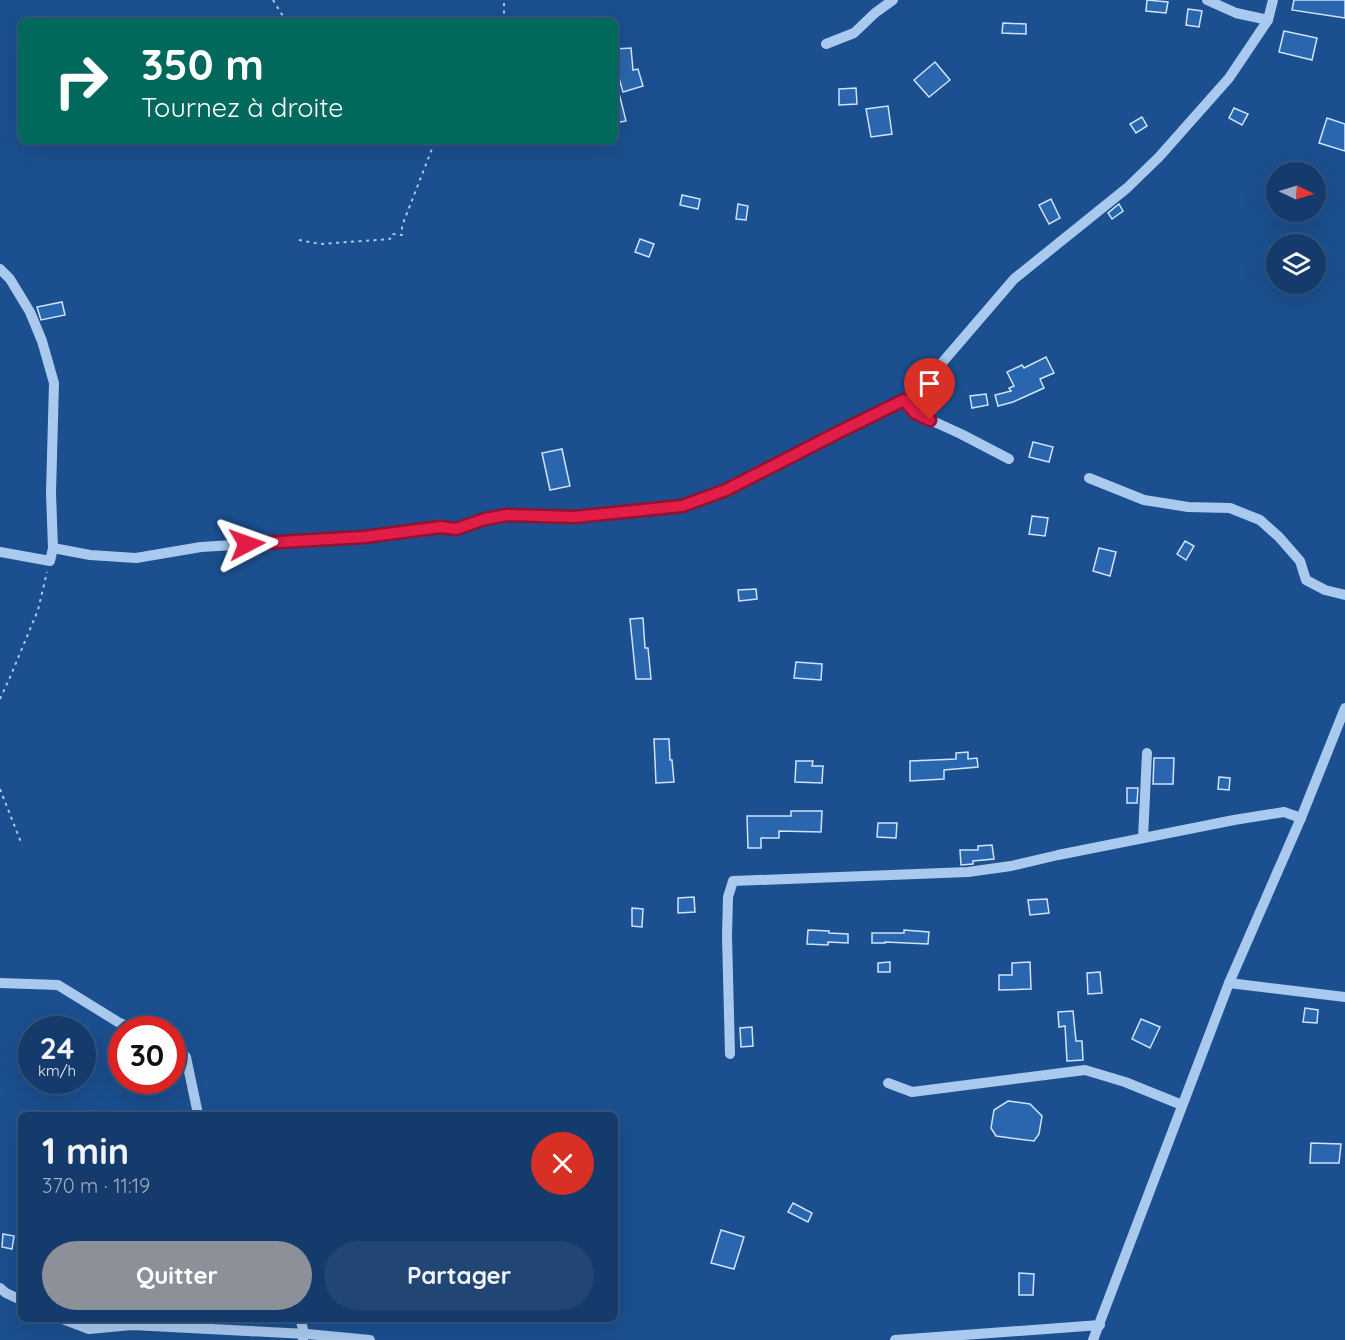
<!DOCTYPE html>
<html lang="fr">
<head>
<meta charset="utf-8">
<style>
	body { margin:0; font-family:Quicksand,sans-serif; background:#214673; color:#f1f3f6; height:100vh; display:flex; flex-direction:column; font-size:22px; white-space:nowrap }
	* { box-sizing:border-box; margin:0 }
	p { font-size:20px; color:#9dadc1 }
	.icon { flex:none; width:33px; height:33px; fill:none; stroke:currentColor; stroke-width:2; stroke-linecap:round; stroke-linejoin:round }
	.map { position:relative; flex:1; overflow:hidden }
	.drawer { position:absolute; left:18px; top:1112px; width:600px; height:210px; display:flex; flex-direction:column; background:#143b6b; border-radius:9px; box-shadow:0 6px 24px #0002,0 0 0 2px #33557e }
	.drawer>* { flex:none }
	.top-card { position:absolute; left:18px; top:18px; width:600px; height:126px; border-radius:9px; box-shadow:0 6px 24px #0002,0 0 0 2px #33557e; background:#00695c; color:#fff; overflow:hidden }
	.needle { width:39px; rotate:94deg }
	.fabs { position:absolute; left:1266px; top:162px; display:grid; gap:12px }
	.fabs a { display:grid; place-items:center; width:60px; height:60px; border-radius:50%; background:#143b6b; box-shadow:0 6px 24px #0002,0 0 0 2px #33557e; font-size:30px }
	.speed { position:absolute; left:18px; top:1016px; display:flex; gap:12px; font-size:30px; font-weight:700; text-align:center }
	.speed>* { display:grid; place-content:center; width:78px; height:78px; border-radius:50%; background:#143b6b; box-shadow:0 6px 24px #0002,0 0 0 2px #33557e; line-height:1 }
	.speed small { font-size:15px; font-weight:400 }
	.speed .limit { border:9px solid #d22; background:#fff; color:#111 }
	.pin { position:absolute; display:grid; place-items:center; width:51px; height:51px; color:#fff; margin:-62px -26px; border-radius:50% 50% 50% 0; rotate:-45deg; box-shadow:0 0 6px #0007 }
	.pin .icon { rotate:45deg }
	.me { position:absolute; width:66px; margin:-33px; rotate:86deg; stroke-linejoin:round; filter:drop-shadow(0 0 4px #0008) }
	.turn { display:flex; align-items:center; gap:21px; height:126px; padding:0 24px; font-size:27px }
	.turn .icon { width:78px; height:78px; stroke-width:2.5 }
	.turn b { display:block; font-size:42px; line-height:51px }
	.round { display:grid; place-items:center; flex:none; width:63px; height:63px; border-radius:32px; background:#214673 }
	.summary { display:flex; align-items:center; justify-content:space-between; height:102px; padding:0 24px }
	h1 { font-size:36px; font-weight:700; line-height:45px }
	.button { display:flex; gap:12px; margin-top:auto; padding:12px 24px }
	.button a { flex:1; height:69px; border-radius:36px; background:#8c9099; color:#fff; font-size:24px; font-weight:700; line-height:69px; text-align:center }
	.button a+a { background:#214673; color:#f1f3f6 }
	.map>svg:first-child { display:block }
</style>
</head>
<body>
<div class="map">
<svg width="1345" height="1340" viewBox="0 0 1345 1340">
	<rect width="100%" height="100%" fill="#1b4f8f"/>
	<!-- building -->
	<g fill="#2a66ad" stroke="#cfe3fa" stroke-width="1.5">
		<polygon points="1147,0 1168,2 1166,13 1146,11"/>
		<polygon points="1294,0 1345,0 1345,18 1292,10"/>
		<polygon points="1188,9 1202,11 1199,27 1186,25"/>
		<polygon points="1003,23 1026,24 1026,34 1002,33"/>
		<polygon points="1284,31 1317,38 1312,60 1279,52"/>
		<polygon points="631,48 633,70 638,69 643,86 623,92 615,64 615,49"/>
		<polygon points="935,62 950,80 929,97 914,80"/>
		<polygon points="856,88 857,104 839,105 839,89"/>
		<polygon points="615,93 619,93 626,121 615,123"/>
		<polygon points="888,106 892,134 871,137 866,109"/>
		<polygon points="1234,108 1248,114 1242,125 1229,118"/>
		<polygon points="1142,117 1147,126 1136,133 1130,124"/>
		<polygon points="1327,118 1345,124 1345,151 1319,143"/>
		<polygon points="682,195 700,199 698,209 680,205"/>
		<polygon points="1051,199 1060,218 1049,224 1039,205"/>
		<polygon points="738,204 748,206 746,220 736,219"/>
		<polygon points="1119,204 1123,211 1112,219 1108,213"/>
		<polygon points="640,239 654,244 649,257 635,252"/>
		<polygon points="62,302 65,315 41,320 37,307"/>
		<polygon points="1046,357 1054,373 1040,379 1044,388 1013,402 998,406 995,395 1011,391 1009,388 1014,386 1007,372 1022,365 1024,368"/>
		<polygon points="986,394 988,405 972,408 970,396"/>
		<polygon points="1033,442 1053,447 1049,462 1029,457"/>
		<polygon points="562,449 570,486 550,490 542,453"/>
		<polygon points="1032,516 1048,518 1045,536 1029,534"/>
		<polygon points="1185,541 1194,546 1186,560 1177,554"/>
		<polygon points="1099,548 1116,552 1110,576 1093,571"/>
		<polygon points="756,589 757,599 739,601 738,590"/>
		<polygon points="643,618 645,648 648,648 651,679 636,679 630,619"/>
		<polygon points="796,662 822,664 821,680 794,678"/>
		<polygon points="654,739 669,739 670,760 672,760 674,782 656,783"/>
		<polygon points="968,752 968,759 977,758 978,767 944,770 944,779 910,781 910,761 956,759 956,753"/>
		<polygon points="1154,758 1174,758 1173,784 1153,784"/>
		<polygon points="796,761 813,761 812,766 823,766 822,783 795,782"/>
		<polygon points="1219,777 1230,778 1229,790 1218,789"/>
		<polygon points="1127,788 1138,788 1137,803 1127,803"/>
		<polygon points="791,811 822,811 821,832 779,831 779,838 761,838 761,848 748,848 747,816 791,816"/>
		<polygon points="878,823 897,823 896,838 877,837"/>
		<polygon points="992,845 994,859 973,861 973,864 961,865 960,850 978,850 978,846"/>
		<polygon points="694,897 695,912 678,913 678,898"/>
		<polygon points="1047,899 1049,913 1030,915 1028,900"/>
		<polygon points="632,908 643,909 642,927 632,926"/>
		<polygon points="808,930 829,931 829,933 848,934 848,943 828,942 828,945 807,944"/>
		<polygon points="904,930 929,932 928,944 885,942 885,943 872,943 872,933 904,933"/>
		<polygon points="890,962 890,972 878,972 878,963"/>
		<polygon points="1030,962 1031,989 999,990 999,975 1012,975 1012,963"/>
		<polygon points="1100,972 1102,993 1088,994 1087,973"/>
		<polygon points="1305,1008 1318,1010 1317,1023 1303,1022"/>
		<polygon points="1073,1011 1076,1041 1082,1041 1083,1060 1067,1061 1065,1026 1059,1027 1058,1012"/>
		<polygon points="1141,1019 1160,1027 1150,1048 1132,1039"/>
		<polygon points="752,1027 753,1046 741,1047 740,1028"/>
		<polygon points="1008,1101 1030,1104 1042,1116 1039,1134 1034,1141 996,1136 991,1128 994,1110"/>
		<polygon points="1311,1143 1341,1144 1339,1163 1310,1163"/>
		<polygon points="793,1203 812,1213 808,1222 788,1212"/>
		<polygon points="721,1230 744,1237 734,1269 711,1263"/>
		<polygon points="3,1234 14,1236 12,1249 2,1247"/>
		<polygon points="1019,1273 1034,1274 1033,1295 1019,1295"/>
	</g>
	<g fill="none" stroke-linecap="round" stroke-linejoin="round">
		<!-- path -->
		<g stroke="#a9c9ee" stroke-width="2" stroke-dasharray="3 4.5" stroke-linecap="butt">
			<polyline points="273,0 286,21"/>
			<polyline points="504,21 504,0"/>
			<polyline points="299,240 320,244 390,239 392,234 402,235 402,226 435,141"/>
			<polyline points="0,699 11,675 38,610 47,572"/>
			<polyline points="0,789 22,845"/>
		</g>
		<!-- minor -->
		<g stroke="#a9c9ee" stroke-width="10">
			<polyline points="1207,0 1236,13 1268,20"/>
			<polyline points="826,44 854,33 875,13 893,0"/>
			<polyline points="0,269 10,279 30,312 42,341 54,383 51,493 53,548 50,561 0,552"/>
			<polyline points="904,401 915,413 961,434 1009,459"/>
			<polyline points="1089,478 1144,500 1188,507 1230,508 1260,520 1279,537 1300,561 1306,580 1325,590 1345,595"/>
			<polyline points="53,548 90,555 136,558 201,547 364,537 441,527 456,529 485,519 507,515 574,517 682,506 726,491 837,433 904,401 935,371 1014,279 1127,188 1159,157 1229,78 1268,20 1273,0"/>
			<polyline points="1143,838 1147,753"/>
			<polyline points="0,983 58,985 118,1022 133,1029"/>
			<polyline points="1229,983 1345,997"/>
			<polyline points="172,1046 186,1057 198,1114"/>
			<polyline points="730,1054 727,936 728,897 733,881 968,872 1011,866 1058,855 1234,820 1284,812 1301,818"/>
			<polyline points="888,1083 912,1092 1085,1070 1125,1082 1182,1105"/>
			<polyline points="0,1288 6,1293 21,1300"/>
			<polyline points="60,1318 89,1329 132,1325 307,1334 370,1340"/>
			<polyline points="300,1318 303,1329 303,1339"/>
			<polyline points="895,1340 1100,1325"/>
			<polyline points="1093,1340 1229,983 1301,818 1345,708"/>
		</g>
	</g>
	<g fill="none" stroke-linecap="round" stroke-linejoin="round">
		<defs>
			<polyline id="route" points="247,544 364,537 441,527 456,529 485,519 507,515 574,517 682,506 726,490 837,433 904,400 915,413 930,420"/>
		</defs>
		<!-- route casing -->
		<use href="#route" stroke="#92132f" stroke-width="15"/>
		<!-- route -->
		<use href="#route" stroke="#e11d48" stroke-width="10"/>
	</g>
</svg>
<div class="fabs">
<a><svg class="needle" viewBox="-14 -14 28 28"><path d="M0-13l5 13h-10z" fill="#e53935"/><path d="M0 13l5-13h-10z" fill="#9dadc1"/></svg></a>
<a><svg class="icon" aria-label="layers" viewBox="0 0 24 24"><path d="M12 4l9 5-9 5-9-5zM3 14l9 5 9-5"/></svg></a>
</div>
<div class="speed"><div>24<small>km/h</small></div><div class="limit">30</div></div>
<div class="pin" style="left:930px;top:420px;background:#d93025"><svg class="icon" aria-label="arrive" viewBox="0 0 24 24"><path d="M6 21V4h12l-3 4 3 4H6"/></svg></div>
<svg class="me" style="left:247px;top:544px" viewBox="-20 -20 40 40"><path d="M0-17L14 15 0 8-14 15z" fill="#e11d48" stroke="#fff" stroke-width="4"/></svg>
<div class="top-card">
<div class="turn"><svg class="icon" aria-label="right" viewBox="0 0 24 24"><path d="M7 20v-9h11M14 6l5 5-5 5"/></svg><div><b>350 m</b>Tournez à droite</div></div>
</div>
<section class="drawer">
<div class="summary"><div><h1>1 min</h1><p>370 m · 11:19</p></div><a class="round" style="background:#d93025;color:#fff"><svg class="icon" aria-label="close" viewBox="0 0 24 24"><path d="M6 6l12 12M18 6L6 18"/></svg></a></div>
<div class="button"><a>Quitter</a><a>Partager</a></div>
</section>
</div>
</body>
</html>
